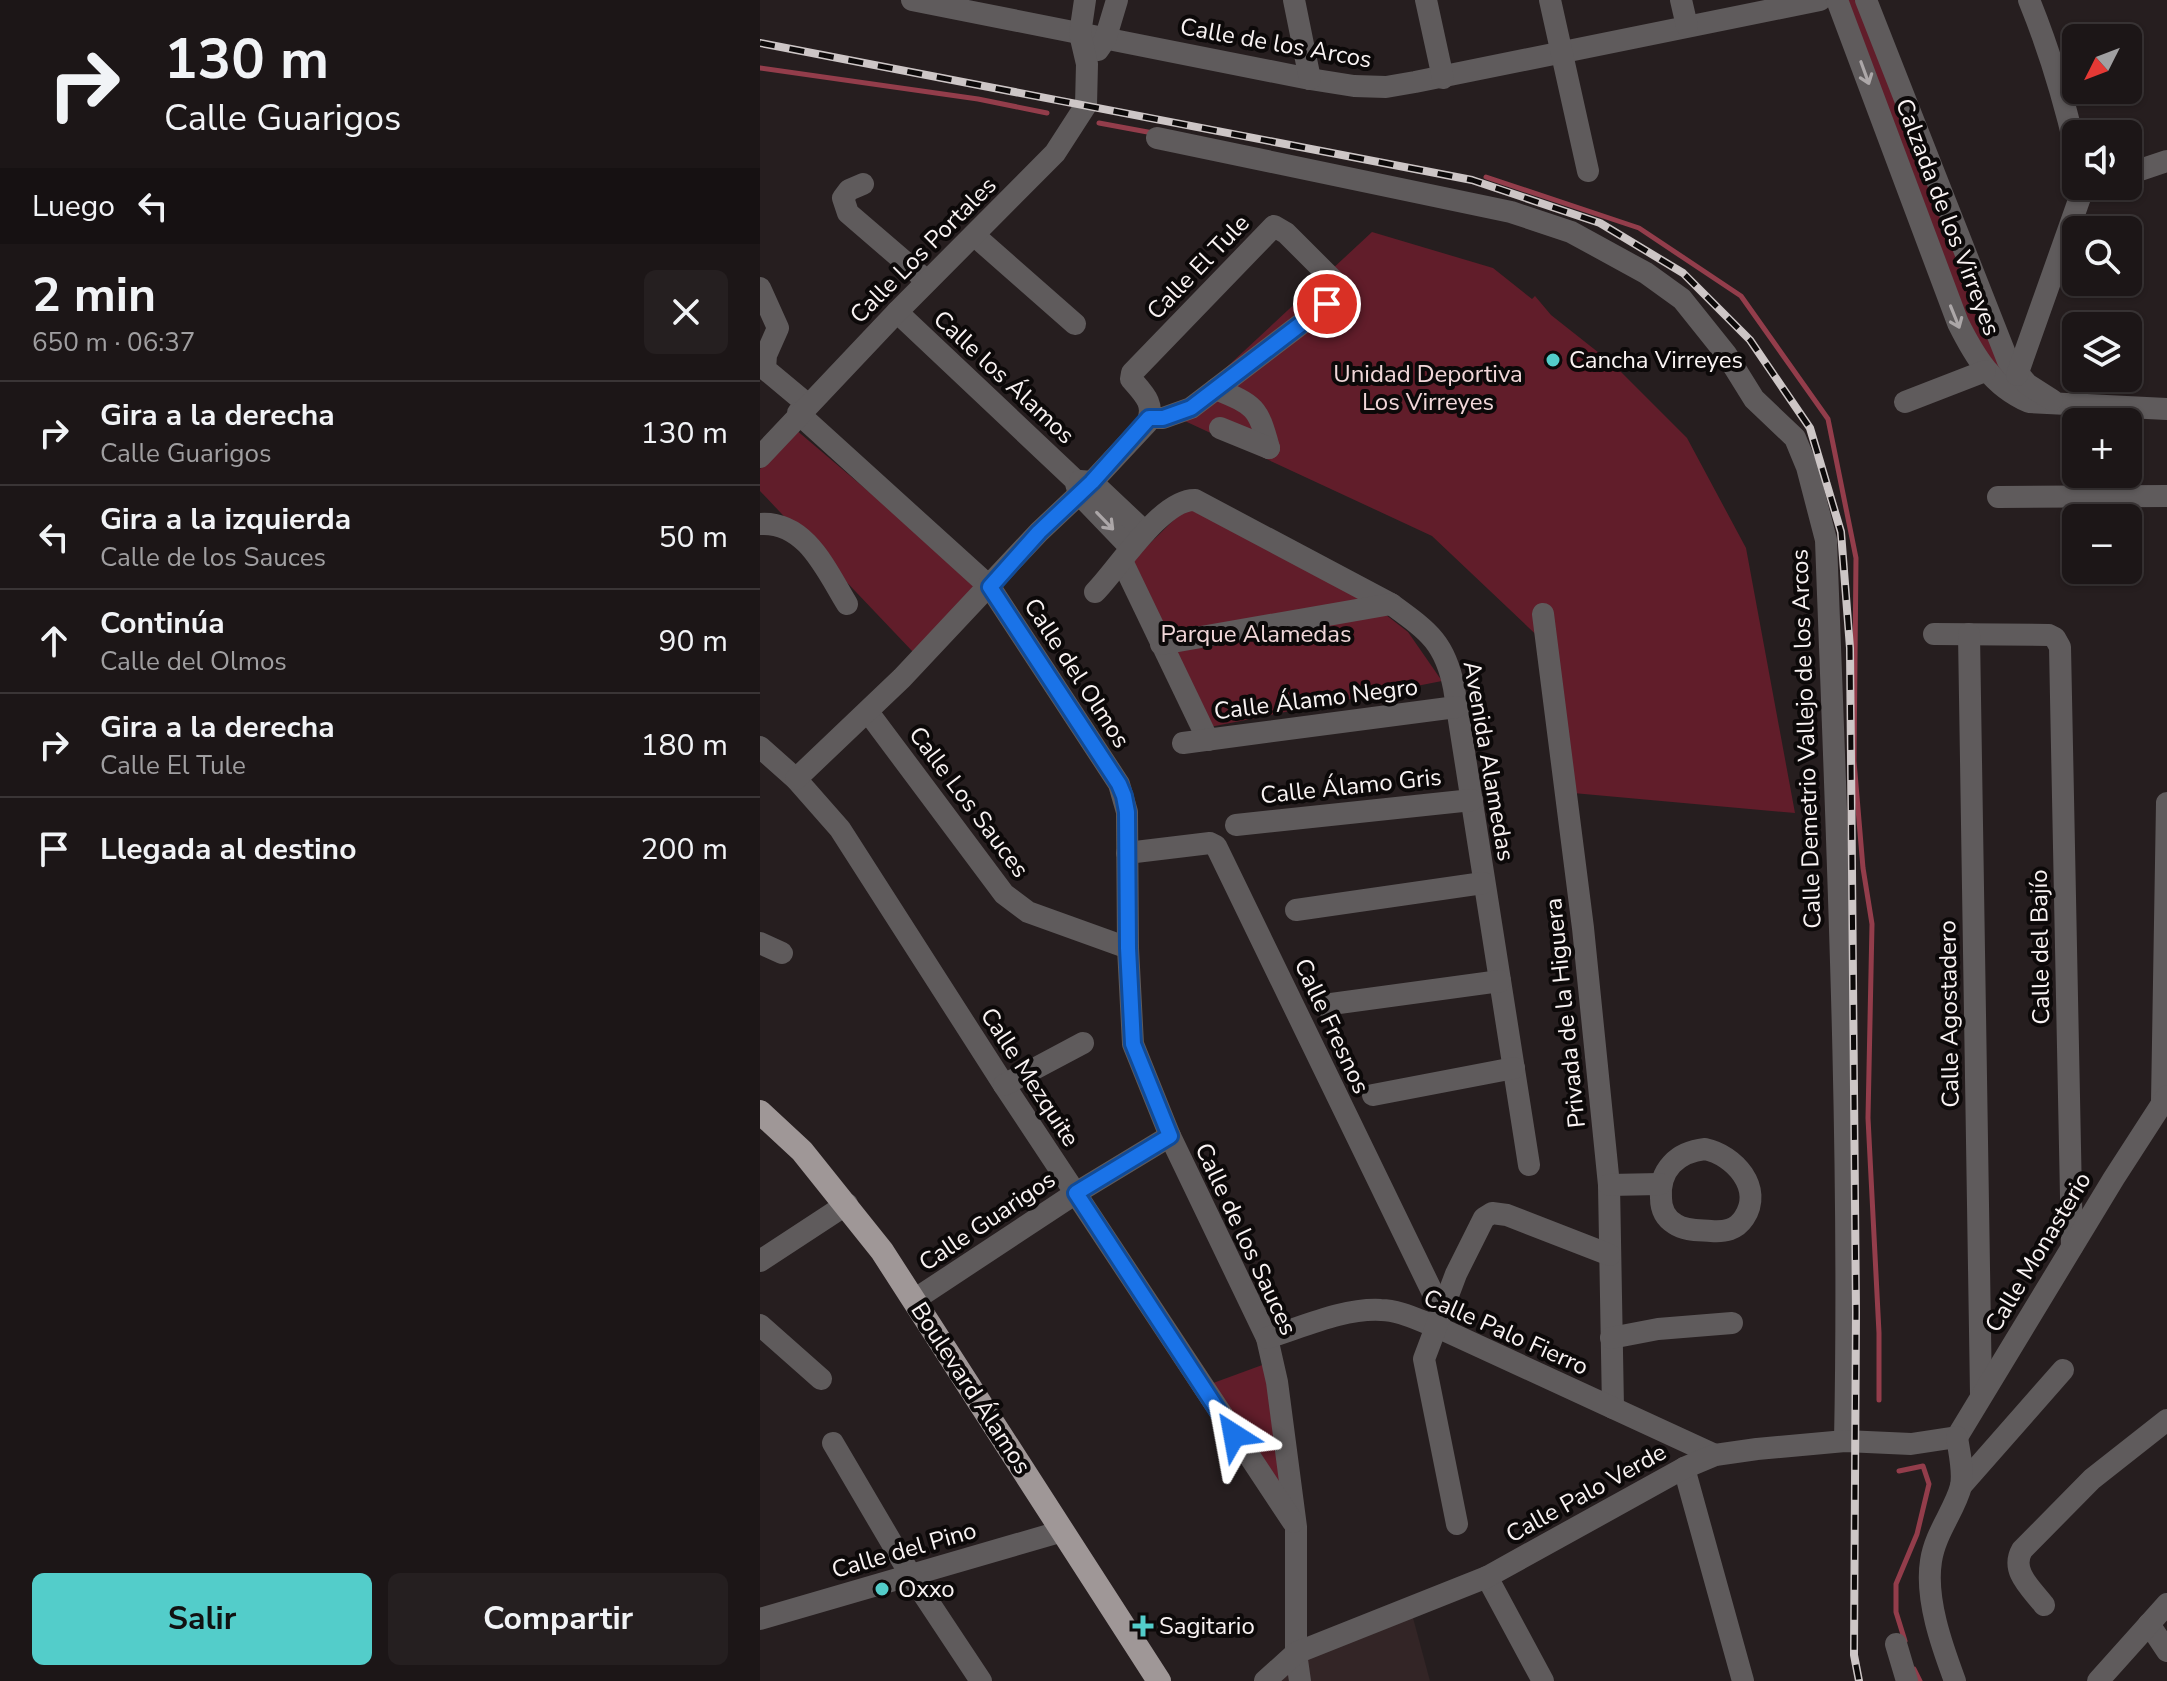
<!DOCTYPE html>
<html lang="es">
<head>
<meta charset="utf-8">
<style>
	body { margin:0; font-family:"Nunito Sans",sans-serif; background:#251f20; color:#f1f3f6; height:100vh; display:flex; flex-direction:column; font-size:30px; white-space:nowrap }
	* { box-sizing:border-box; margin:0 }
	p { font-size:26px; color:#a09fa1 }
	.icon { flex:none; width:44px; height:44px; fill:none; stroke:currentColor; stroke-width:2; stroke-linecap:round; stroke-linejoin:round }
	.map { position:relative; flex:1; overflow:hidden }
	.panel { display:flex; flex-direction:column; background:#1c1617; width:760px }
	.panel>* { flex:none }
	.guide { background:#1c1617; color:#f1f3f6; overflow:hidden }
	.needle { width:52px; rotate:228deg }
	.buttons { position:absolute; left:1302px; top:24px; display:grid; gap:16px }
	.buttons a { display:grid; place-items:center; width:80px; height:80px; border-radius:12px; background:#1c1617; box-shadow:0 2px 6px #0004,0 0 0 2px #3a3536; font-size:40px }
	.pin { position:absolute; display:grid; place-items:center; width:68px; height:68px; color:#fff; margin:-34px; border:4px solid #fff; border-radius:50%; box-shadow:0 2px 8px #0007 }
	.me { position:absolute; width:88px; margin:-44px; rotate:326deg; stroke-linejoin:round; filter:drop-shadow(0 0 6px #0008) }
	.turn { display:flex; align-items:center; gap:28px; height:168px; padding:0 32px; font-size:36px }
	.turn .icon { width:104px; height:104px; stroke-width:2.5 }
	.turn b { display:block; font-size:56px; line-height:68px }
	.then { display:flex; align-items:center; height:76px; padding:0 32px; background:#0003; gap:16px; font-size:30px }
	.round { display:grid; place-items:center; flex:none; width:84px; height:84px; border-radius:12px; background:#251f20 }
	.summary { display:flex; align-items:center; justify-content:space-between; height:136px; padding:0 32px }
	h1 { font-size:48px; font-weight:700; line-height:60px }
	.button { display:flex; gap:16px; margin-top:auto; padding:16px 32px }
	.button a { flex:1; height:92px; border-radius:12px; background:#53cdca; color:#111; font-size:32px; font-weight:700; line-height:92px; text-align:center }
	.button a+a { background:#251f20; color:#f1f3f6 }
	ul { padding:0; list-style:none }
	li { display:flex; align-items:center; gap:24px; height:104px; padding:0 32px; border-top:2px solid #3a3536 }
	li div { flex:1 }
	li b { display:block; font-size:30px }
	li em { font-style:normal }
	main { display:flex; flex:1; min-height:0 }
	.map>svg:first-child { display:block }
</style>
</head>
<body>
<main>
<section class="panel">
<div class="guide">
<div class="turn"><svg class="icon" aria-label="right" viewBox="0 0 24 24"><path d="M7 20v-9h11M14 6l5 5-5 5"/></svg><div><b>130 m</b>Calle Guarigos</div></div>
<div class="then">Luego<svg class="icon" aria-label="left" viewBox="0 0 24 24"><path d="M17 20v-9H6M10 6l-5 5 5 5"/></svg></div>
</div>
<div class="summary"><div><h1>2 min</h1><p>650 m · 06:37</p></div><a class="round"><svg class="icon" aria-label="close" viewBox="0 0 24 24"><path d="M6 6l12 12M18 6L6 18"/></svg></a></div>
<ul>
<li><svg class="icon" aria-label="right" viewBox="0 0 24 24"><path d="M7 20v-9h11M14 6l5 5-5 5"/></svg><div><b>Gira a la derecha</b><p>Calle Guarigos</p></div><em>130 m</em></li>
<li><svg class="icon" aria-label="left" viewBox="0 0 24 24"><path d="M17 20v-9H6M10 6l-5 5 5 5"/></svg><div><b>Gira a la izquierda</b><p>Calle de los Sauces</p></div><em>50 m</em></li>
<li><svg class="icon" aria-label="ahead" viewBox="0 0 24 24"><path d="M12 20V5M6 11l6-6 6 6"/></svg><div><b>Continúa</b><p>Calle del Olmos</p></div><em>90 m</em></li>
<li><svg class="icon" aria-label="right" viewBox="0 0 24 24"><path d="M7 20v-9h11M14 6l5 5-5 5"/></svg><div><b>Gira a la derecha</b><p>Calle El Tule</p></div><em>180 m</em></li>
<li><svg class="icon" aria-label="arrive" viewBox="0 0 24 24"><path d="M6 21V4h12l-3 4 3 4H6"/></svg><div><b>Llegada al destino</b></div><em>200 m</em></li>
</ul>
<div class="button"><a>Salir</a><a>Compartir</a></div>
</section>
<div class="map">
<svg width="1407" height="1681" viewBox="0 0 1407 1681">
	<rect width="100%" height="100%" fill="#261e1f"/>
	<!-- built -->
	<polygon fill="#332526" points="652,1614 670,1681 517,1681 533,1665"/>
	<!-- green -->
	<g fill="#611d2a">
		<polygon points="1080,0 1108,0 1252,361 1239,378 1219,357"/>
		<polygon points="612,232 733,268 772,299 775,296 791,315 853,364 927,438 986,548 1035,813 802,792 787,645 672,536 414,416"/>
		<polygon points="35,429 220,586 154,653 0,491 0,469"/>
		<polygon points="429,505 603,597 648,632 682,681 450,727 371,562"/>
		<polygon points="505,1364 533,1516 445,1386"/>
	</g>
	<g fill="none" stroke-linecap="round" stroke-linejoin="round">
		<!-- stream -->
		<g stroke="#933d4b" stroke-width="5">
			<polyline points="0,68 218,99 287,113"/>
			<polyline points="339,123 393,133"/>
			<polyline points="726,177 879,228 981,296 1068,419 1096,558 1094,761 1103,868 1112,924 1108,1118 1119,1333 1119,1400"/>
			<polyline points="1139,1471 1163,1466 1169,1484 1157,1534 1136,1584 1136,1612 1145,1641"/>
			<polyline points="1154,1669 1160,1681"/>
		</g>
		<!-- minor -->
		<g stroke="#5f5b5c" stroke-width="22">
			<polyline points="152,0 550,79 594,86 626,87 655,82 1060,0"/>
			<polyline points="534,0 550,79"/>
			<polyline points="666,0 683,78"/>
			<polyline points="790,0 828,171"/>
			<polyline points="921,0 927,26"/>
			<path d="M 1077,0 L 1198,323 C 1215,357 1232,386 1269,402 L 1407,409"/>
			<polyline points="1106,0 1248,361 1267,384 1292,400"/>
			<path d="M 1269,0 C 1289,49 1304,99 1316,151"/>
			<polyline points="338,50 345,40 357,0"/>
			<path d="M 397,138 L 751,212 L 811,232 L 886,273 L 922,299 L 966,354 L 994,399 L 1035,438 L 1047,467 L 1066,540 C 1077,840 1091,1141 1085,1441"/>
			<polyline points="1368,174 1407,161"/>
			<polyline points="103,184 89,190 83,198 88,213 167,281"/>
			<polyline points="215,236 315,324"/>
			<polyline points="0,288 18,328 6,355 5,369 47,404"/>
			<polyline points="137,312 315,480 319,494 371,548"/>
			<polyline points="1257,375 1324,186"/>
			<path d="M 456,389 C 495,405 498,407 509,448"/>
			<polyline points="1145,402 1225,371"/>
			<polyline points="38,413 230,587 359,784 367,812 368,948 373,1044 410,1136 507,1338 517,1382 536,1527 536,1653 540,1681"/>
			<polyline points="460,428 509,448"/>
			<polyline points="0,457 137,312 295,153 326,105 327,64 320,34 325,0"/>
			<polyline points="320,481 332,482 385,532"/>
			<polyline points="1238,497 1407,496"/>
			<path d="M 0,524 C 46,521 66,570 87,604"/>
			<polyline points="362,561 448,740"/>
			<path d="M 335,592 C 358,569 401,499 435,500 L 631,604 C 668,631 685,642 694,688 L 769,1165"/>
			<polyline points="783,614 823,928 849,1185 853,1408"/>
			<polyline points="1174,634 1289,635 1295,638 1300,647 1312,1247"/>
			<polyline points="1209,634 1221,1394"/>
			<polyline points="401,644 631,604"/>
			<polyline points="108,712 244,894 268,912 368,948"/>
			<polyline points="423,743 696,707"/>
			<polyline points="0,747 36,779 80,829 244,1085 533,1522"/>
			<path d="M 36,779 L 142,678 L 279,532 L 332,482 L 387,423 C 396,404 383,393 371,379 L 372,373 L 514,226 L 526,233 L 582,289 L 583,292 L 431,408 L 403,418 L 389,418"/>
			<polyline points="476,825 712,800"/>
			<polyline points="367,853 450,843 456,846 681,1310"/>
			<polyline points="536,910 723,883"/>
			<polyline points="0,943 22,953"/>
			<polyline points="564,1005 740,981"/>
			<polyline points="244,1085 323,1043"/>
			<polyline points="613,1095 754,1068"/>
			<polyline points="1402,1102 1407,803"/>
			<path d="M 945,1149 C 974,1155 1004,1188 984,1218 C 976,1230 965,1232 951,1231 C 939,1230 925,1231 915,1224 C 905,1218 901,1209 901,1198 C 899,1170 917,1152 945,1149 Z"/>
			<polyline points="849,1185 900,1184"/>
			<polyline points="0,1261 87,1204"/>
			<polyline points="154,1300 316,1193 410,1136"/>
			<polyline points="0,1325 61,1379"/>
			<path d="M 507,1338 C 543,1327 583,1308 621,1310 C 639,1310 658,1320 675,1326 L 955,1455"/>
			<polyline points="851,1338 898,1329 972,1323"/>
			<polyline points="1197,1437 1354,1178 1407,1096"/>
			<polyline points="73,1443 150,1574 221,1681"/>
			<polyline points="924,1468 983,1681"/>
			<polyline points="1201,1486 1303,1370"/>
			<polyline points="697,1524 664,1359 696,1274 724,1218 732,1213 747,1215 850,1255"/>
			<polyline points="727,1577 783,1681"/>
			<path d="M 1284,1605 C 1271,1588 1250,1571 1262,1550 L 1332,1479 L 1407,1420"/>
			<polyline points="0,1619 303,1531"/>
			<polyline points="1389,1624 1407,1651"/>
			<polyline points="1136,1644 1147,1681"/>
			<polyline points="505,1681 536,1653 727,1577 924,1468 955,1455 997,1449 1085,1441 1151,1444 1197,1437"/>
			<path d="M 1195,1681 C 1182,1646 1165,1599 1171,1561 C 1175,1533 1195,1510 1201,1486 C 1204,1471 1199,1452 1197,1437"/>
			<polyline points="1338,1681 1407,1604"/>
		</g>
		<!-- major -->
		<polyline stroke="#9f9797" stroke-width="24" points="0,1112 42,1151 122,1251 399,1681"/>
		<defs>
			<polyline id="rail" points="0,43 712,180 840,223 923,273 990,340 1050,428 1081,532 1090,648 1096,1312 1094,1655 1099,1681"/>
		</defs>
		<!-- rail casing -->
		<use href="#rail" stroke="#cdc6c6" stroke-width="8"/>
		<!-- rail -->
		<use href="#rail" stroke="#0c0909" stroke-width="5" stroke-dasharray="15" stroke-linecap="butt"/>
	</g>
	<!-- one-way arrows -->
	<defs><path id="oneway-shaft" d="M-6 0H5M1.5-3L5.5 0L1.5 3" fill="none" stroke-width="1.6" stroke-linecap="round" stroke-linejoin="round" transform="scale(2)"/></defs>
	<g stroke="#aca7a8">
		<use href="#oneway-shaft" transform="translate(1105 73) rotate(70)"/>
		<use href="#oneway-shaft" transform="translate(1195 317) rotate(68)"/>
		<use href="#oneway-shaft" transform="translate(345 521) rotate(46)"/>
	</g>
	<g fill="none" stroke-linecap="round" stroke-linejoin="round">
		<defs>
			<polyline id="route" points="474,1435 316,1193 410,1136 373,1044 368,948 367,812 364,796 359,784 230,587 279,532 332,482 389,418 403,418 431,408 567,304"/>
		</defs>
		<!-- route casing -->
		<use href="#route" stroke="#114b97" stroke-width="20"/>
		<!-- route -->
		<use href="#route" stroke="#1a73e8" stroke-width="14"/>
	</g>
	<!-- markers -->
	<g fill="#53cdca" stroke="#0c0909" stroke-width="3">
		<circle cx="793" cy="360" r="8"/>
		<circle cx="122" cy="1589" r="8"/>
		<path d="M379 1614h8v8h8v8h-8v8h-8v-8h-8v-8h8z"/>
	</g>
	<g text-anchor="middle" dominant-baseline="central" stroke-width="8" stroke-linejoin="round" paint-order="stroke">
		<!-- street labels -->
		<g font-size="24" fill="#f9f3f3" stroke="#0c0909">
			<text transform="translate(516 43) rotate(10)">Calle de los Arcos</text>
			<text transform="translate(1188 217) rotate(69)">Calzada de los Virreyes</text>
			<text transform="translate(163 250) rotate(-45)">Calle Los Portales</text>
			<text transform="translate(438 267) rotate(-46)">Calle El Tule</text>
			<text transform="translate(244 377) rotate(43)">Calle los Álamos</text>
			<text transform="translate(317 673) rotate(57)">Calle del Olmos</text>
			<text transform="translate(556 699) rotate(-7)">Calle Álamo Negro</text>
			<text transform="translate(1046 739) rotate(-92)">Calle Demetrio Vallejo de los Arcos</text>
			<text transform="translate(729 761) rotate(80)">Avenida Alamedas</text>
			<text transform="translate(591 786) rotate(-6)">Calle Álamo Gris</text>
			<text transform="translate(209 802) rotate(53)">Calle Los Sauces</text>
			<text transform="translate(1280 947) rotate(-91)">Calle del Bajío</text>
			<text transform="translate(805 1013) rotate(-96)">Privada de la Higuera</text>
			<text transform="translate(1189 1014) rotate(-91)">Calle Agostadero</text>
			<text transform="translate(572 1026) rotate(65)">Calle Fresnos</text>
			<text transform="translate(270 1077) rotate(57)">Calle Mezquite</text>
			<text transform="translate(227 1221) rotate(-34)">Calle Guarigos</text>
			<text transform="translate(486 1239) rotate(65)">Calle de los Sauces</text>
			<text transform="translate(1278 1252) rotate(-59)">Calle Monasterio</text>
			<text transform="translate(746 1332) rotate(24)">Calle Palo Fierro</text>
			<text transform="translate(211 1388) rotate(57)">Boulevard Álamos</text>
			<text transform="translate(826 1493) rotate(-29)">Calle Palo Verde</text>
			<text transform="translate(144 1550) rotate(-16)">Calle del Pino</text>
		</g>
		<!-- poi labels -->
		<g font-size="24" fill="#f9f3f3" stroke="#0c0909" text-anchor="start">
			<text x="809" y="360">Cancha Virreyes</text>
			<text x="138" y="1589">Oxxo</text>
			<text x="399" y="1626">Sagitario</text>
		</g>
		<!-- park labels -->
		<g font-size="24" fill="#f1d7d9" stroke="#0c0909">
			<text x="668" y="374">Unidad Deportiva<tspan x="668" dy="28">Los Virreyes</tspan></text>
			<text x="496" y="634">Parque Alamedas</text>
		</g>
	</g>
</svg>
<div class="buttons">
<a><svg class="needle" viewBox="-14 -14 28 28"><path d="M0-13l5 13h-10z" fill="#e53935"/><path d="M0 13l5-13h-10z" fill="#a09fa1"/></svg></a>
<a><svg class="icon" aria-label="sound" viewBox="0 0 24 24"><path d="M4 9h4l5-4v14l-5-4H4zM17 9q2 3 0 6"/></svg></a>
<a><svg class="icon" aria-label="search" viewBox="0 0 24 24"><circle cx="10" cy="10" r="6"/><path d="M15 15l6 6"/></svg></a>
<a><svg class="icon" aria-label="layers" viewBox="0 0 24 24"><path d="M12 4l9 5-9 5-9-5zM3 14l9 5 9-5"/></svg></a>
<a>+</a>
<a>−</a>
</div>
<div class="pin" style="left:567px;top:304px;background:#d93025"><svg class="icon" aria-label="arrive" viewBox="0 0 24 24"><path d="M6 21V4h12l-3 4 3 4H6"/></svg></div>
<svg class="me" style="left:474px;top:1435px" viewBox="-20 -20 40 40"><path d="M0-17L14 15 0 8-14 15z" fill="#1a73e8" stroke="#fff" stroke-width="4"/></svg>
</div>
</main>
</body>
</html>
